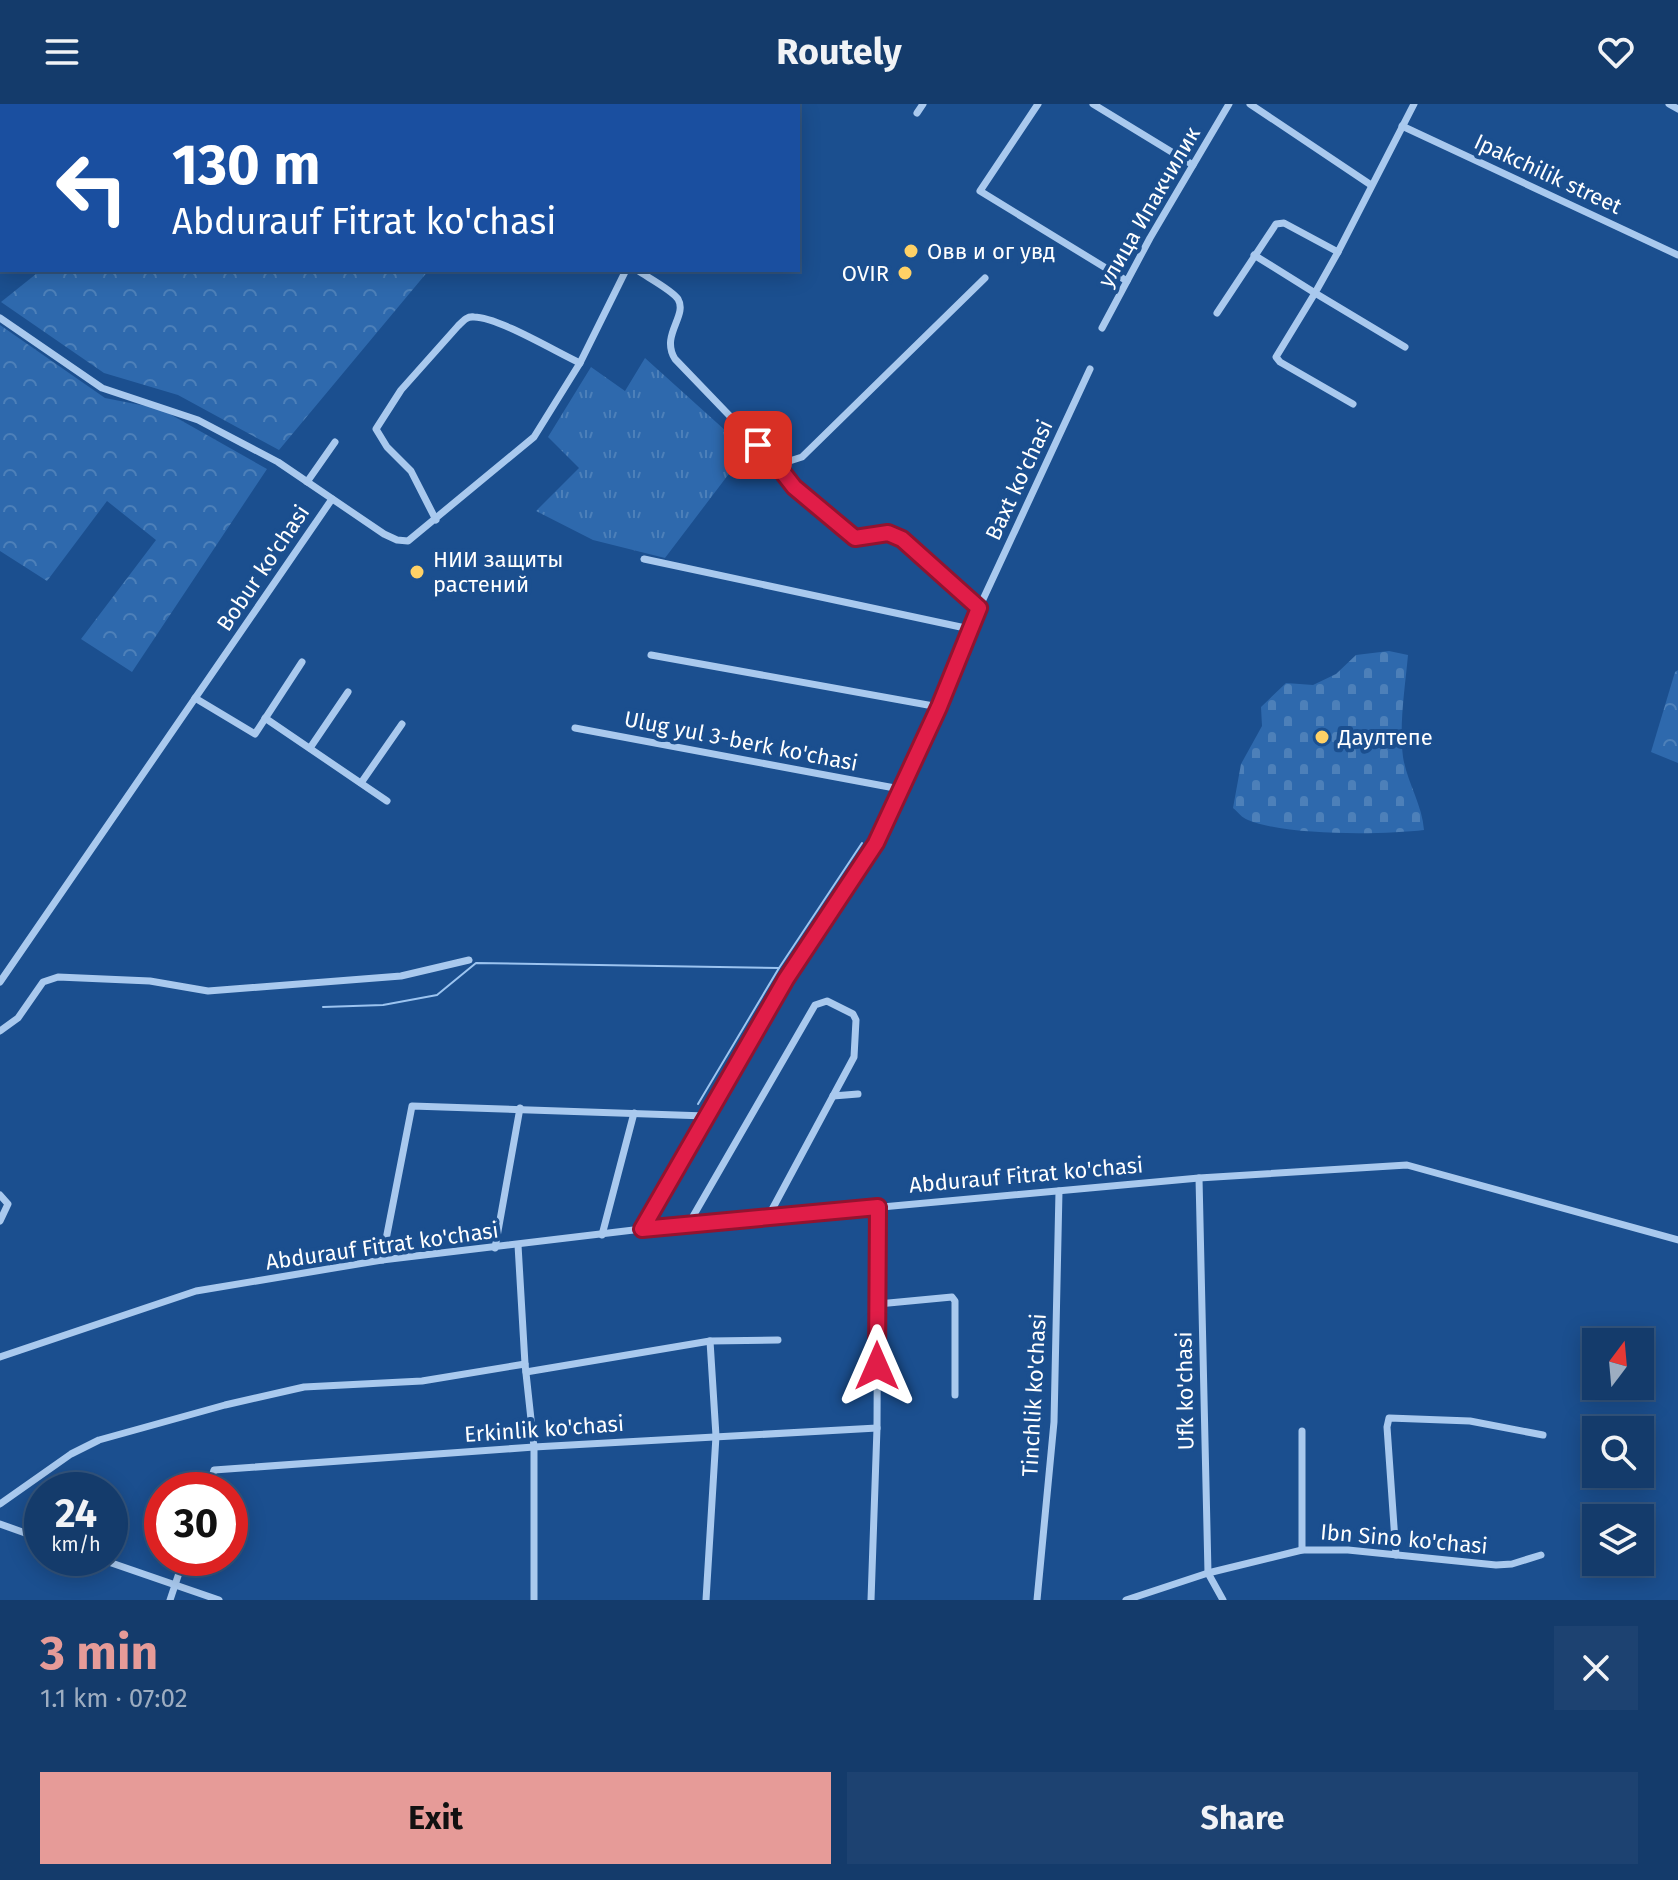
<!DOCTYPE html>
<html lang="en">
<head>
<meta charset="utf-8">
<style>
	body { margin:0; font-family:"Fira Sans",sans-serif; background:#1d4271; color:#f1f3f6; height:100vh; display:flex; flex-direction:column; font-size:30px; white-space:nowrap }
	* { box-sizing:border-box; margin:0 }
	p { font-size:26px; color:#9dadc1 }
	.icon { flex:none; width:44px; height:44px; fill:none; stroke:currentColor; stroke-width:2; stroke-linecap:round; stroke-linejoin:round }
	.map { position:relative; height:1496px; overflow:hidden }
	.drawer { display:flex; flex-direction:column; background:#143b6b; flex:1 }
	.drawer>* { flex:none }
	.top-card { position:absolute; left:0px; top:0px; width:800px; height:168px; box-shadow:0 4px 20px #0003,0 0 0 2px #33557e; background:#1a4fa0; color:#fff; overflow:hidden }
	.needle { width:52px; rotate:16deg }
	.controls { position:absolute; left:1582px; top:1224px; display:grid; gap:16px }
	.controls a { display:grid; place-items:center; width:72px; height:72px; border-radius:0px; background:#143b6b; box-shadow:0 4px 20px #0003,0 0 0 2px #33557e; font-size:40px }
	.speed { position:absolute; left:24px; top:1368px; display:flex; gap:16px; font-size:40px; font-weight:700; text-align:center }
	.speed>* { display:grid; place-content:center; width:104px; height:104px; border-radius:50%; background:#143b6b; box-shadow:0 4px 20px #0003,0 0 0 2px #33557e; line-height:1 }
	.speed small { font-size:20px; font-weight:400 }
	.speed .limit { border:12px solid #d22; background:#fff; color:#111 }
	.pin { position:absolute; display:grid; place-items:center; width:68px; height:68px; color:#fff; margin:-34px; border-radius:16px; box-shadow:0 4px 12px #0006 }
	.me { position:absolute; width:88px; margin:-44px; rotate:0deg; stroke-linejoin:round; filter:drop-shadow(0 0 6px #0008) }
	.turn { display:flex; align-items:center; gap:28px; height:168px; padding:0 40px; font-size:36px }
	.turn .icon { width:104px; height:104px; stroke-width:2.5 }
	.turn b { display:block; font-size:56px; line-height:68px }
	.round { display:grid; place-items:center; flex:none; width:84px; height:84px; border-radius:0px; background:#1d4271 }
	.headline { display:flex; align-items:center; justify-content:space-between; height:136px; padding:0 40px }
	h1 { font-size:48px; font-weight:700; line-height:60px; color:#e69b98 }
	.action { display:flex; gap:16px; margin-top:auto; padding:16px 40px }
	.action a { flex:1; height:92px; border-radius:0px; background:#e69b98; color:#111; font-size:32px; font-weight:700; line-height:92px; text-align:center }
	.action a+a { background:#1d4271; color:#f1f3f6 }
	header { display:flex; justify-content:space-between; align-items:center; height:104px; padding:0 40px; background:#143b6b; font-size:36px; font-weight:700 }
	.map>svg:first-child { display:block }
</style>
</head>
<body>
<header><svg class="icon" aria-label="menu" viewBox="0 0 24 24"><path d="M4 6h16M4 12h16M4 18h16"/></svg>Routely<svg class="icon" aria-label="heart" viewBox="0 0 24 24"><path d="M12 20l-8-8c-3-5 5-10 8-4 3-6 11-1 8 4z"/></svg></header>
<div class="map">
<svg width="1678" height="1496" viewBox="0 0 1678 1496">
	<defs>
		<pattern id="grass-tufts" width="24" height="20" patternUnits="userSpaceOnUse" patternTransform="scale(2)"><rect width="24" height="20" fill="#2e69ad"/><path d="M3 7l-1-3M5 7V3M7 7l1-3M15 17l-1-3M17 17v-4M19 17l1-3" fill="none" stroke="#4d80b9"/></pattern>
		<pattern id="forest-crowns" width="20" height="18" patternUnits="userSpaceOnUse" patternTransform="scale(2)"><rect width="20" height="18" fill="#2e69ad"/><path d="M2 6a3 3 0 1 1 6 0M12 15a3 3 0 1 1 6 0" fill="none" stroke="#4d80b9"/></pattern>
		<pattern id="cemetery-stones" width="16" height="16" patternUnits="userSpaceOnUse" patternTransform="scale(2)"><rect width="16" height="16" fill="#2e69ad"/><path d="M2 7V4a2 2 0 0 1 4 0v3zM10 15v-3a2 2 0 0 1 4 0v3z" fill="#4d80b9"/></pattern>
	</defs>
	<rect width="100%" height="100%" fill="#1b4f8f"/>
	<!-- grass -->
	<polygon fill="url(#grass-tufts)" points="645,254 747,346 665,454 593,436 536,407 579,364 548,333 591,263 625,287"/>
	<!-- forest -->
	<g fill="url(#forest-crowns)">
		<polygon points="41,166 429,166 279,346 178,291 104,269 1,198"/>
		<polygon points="0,221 105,294 161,305 267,365 132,568 81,535 156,436 107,397 47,477 0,447"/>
		<polygon points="1678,566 1678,659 1651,648 1675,568"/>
	</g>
	<!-- cemetery -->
	<path fill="url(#cemetery-stones)" d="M 1389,547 L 1408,551 C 1405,584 1399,620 1403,653 C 1407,678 1422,700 1424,726 C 1383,731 1286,732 1248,716 C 1242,714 1238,708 1233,704 L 1241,660 L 1262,622 L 1261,603 L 1286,579 L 1313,581 L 1336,570 L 1356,551 Z"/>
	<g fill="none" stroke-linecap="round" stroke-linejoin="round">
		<!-- stream -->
		<g stroke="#9cc4f0" stroke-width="2">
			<polyline points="323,903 383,901 437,891 476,859 779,864"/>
			<polyline points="698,1000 779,864 862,739"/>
		</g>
		<!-- street -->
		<g stroke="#a9c9ee" stroke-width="7">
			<polyline points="377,0 380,2"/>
			<polyline points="1038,0 980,87 1127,177"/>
			<polyline points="1093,0 1193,61"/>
			<polyline points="1250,0 1371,81"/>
			<polyline points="1669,0 1678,5"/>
			<polyline points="917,9 923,0"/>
			<polyline points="1402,22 1678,151"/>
			<polyline points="1338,148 1315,189 1405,243"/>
			<polyline points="1254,151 1315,189 1276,253 1280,258 1353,300"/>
			<path d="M 637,166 C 647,173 672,186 678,195 C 688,212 660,231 675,255 L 777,361 L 794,383 L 855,434 L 888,429 L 902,435 L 979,504"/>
			<polyline points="1217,209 1276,120 1284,119 1338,148 1414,0"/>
			<polyline points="0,214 102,284 198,316 278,358 384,430 397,436 408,437 534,333 580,259 626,166"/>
			<polyline points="1102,224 1150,134 1229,0"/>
			<polyline points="777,361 802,353 985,174"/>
			<polyline points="307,378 335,338"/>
			<path d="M 436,416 L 411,367 L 387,343 L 376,325 L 401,286 L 458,222 C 463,217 467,212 474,213 C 498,213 556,248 580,259"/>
			<polyline points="644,455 970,525"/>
			<polyline points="651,551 939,603"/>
			<polyline points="195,594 255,630 302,558"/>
			<polyline points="265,614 387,697"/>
			<polyline points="575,624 900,685"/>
			<polyline points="310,644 348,588"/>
			<polyline points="361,679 402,620"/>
			<polyline points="0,878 332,395"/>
			<polyline points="0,927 18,914 43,878 58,873 150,877 208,887 401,872 469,856"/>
			<polyline points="833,992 858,990"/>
			<polyline points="1199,1074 1208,1469 1223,1496"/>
			<polyline points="0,1091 8,1100 0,1117"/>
			<polyline points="688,1121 815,901 827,897 853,910 856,916 854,953 768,1113"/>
			<polyline points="642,1125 786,875 876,739 939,603 979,504 1090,265"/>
			<polyline points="602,1131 634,1009"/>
			<polyline points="518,1141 525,1260 534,1343 534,1496"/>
			<polyline points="495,1144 520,1004"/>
			<polyline points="382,1156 412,1002 706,1012"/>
			<polyline points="878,1200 952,1193 955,1197 955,1291"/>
			<polyline points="0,1253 196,1187 382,1156 642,1125 1199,1074 1407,1061 1678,1136"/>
			<polyline points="526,1268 710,1237 778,1236"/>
			<polyline points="1302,1327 1302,1446"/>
			<polyline points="208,1386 214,1366 534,1343 877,1324"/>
			<polyline points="0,1400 71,1350 99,1336 225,1301 304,1283 422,1277 525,1260"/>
			<polyline points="0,1420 42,1435"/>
			<polyline points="1396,1451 1387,1323 1389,1314 1470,1317 1543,1331"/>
			<polyline points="97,1454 219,1496"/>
			<polyline points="170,1496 184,1454"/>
			<polyline points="706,1496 716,1332 710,1237"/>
			<polyline points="871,1496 877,1324 878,1103"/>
			<polyline points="1037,1496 1054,1318 1059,1087"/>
			<polyline points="1126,1496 1208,1469 1302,1446 1348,1446 1496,1461 1512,1460 1541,1451"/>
		</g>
		<!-- secondary -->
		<g stroke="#d6e6fa" stroke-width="9">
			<polyline points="94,2 96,0"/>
			<polyline points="0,83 2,81"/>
		</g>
	</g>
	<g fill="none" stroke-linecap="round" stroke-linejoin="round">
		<defs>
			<polyline id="route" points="758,341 777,361 794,383 855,434 888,429 902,435 979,504 939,603 876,739 786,875 642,1125 878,1103 877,1262"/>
		</defs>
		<!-- route casing -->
		<use href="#route" stroke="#92132f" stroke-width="20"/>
		<!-- route -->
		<use href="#route" stroke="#e11d48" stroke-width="14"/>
	</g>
	<!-- markers -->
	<g fill="#ffd166" stroke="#1b4f8f" stroke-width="3">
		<circle cx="911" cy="147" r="8"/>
		<circle cx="905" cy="169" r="8"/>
		<circle cx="417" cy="468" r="8"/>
		<circle cx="1322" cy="633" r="8"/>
	</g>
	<g text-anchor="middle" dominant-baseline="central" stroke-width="8" stroke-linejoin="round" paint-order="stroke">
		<!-- street labels -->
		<g font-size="22" fill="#fff" stroke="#1b4f8f">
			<text transform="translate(1548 70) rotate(25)">Ipakchilik street</text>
			<text transform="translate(1149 103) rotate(-60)">улица Ипакчилик</text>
			<text transform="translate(1019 376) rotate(-65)">Baxt ko'chasi</text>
			<text transform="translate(263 464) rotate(-56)">Bobur ko'chasi</text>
			<text transform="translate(741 637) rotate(11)">Ulug yul 3-berk ko'chasi</text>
			<text transform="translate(1026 1071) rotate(-5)">Abdurauf Fitrat ko'chasi</text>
			<text transform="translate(382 1142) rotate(-8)">Abdurauf Fitrat ko'chasi</text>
			<text transform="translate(1185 1287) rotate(-91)">Ufk ko'chasi</text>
			<text transform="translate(1034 1291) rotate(-87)">Tinchlik ko'chasi</text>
			<text transform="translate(544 1325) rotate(-4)">Erkinlik ko'chasi</text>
			<text transform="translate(1404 1435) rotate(5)">Ibn Sino ko'chasi</text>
		</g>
		<!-- poi labels -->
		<g font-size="22" fill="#fff" stroke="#1b4f8f" text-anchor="start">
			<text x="927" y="147">Овв и ог увд</text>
			<text x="889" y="169" text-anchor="end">OVIR</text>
			<text x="433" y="455">НИИ защиты<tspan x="433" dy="25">растений</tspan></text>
			<text x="1338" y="633">Даултепе</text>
		</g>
	</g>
</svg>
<div class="controls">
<a><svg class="needle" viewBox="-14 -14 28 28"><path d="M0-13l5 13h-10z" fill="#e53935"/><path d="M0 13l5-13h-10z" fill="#9dadc1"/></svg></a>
<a><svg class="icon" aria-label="search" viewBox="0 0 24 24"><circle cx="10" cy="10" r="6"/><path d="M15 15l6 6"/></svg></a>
<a><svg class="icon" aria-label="layers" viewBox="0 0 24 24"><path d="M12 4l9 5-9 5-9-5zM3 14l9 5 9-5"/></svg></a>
</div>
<div class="speed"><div>24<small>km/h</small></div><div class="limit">30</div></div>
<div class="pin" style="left:758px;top:341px;background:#d93025"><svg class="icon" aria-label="arrive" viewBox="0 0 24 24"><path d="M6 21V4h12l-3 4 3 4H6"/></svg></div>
<svg class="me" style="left:877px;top:1262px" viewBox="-20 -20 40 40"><path d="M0-17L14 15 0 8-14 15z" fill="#e11d48" stroke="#fff" stroke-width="4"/></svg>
<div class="top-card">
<div class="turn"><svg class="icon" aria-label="left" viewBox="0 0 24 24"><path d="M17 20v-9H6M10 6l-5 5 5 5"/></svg><div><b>130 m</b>Abdurauf Fitrat ko'chasi</div></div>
</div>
</div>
<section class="drawer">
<div class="headline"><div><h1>3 min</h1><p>1.1 km · 07:02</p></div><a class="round"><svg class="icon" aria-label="close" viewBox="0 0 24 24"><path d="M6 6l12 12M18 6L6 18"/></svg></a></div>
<div class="action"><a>Exit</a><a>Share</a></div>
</section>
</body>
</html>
